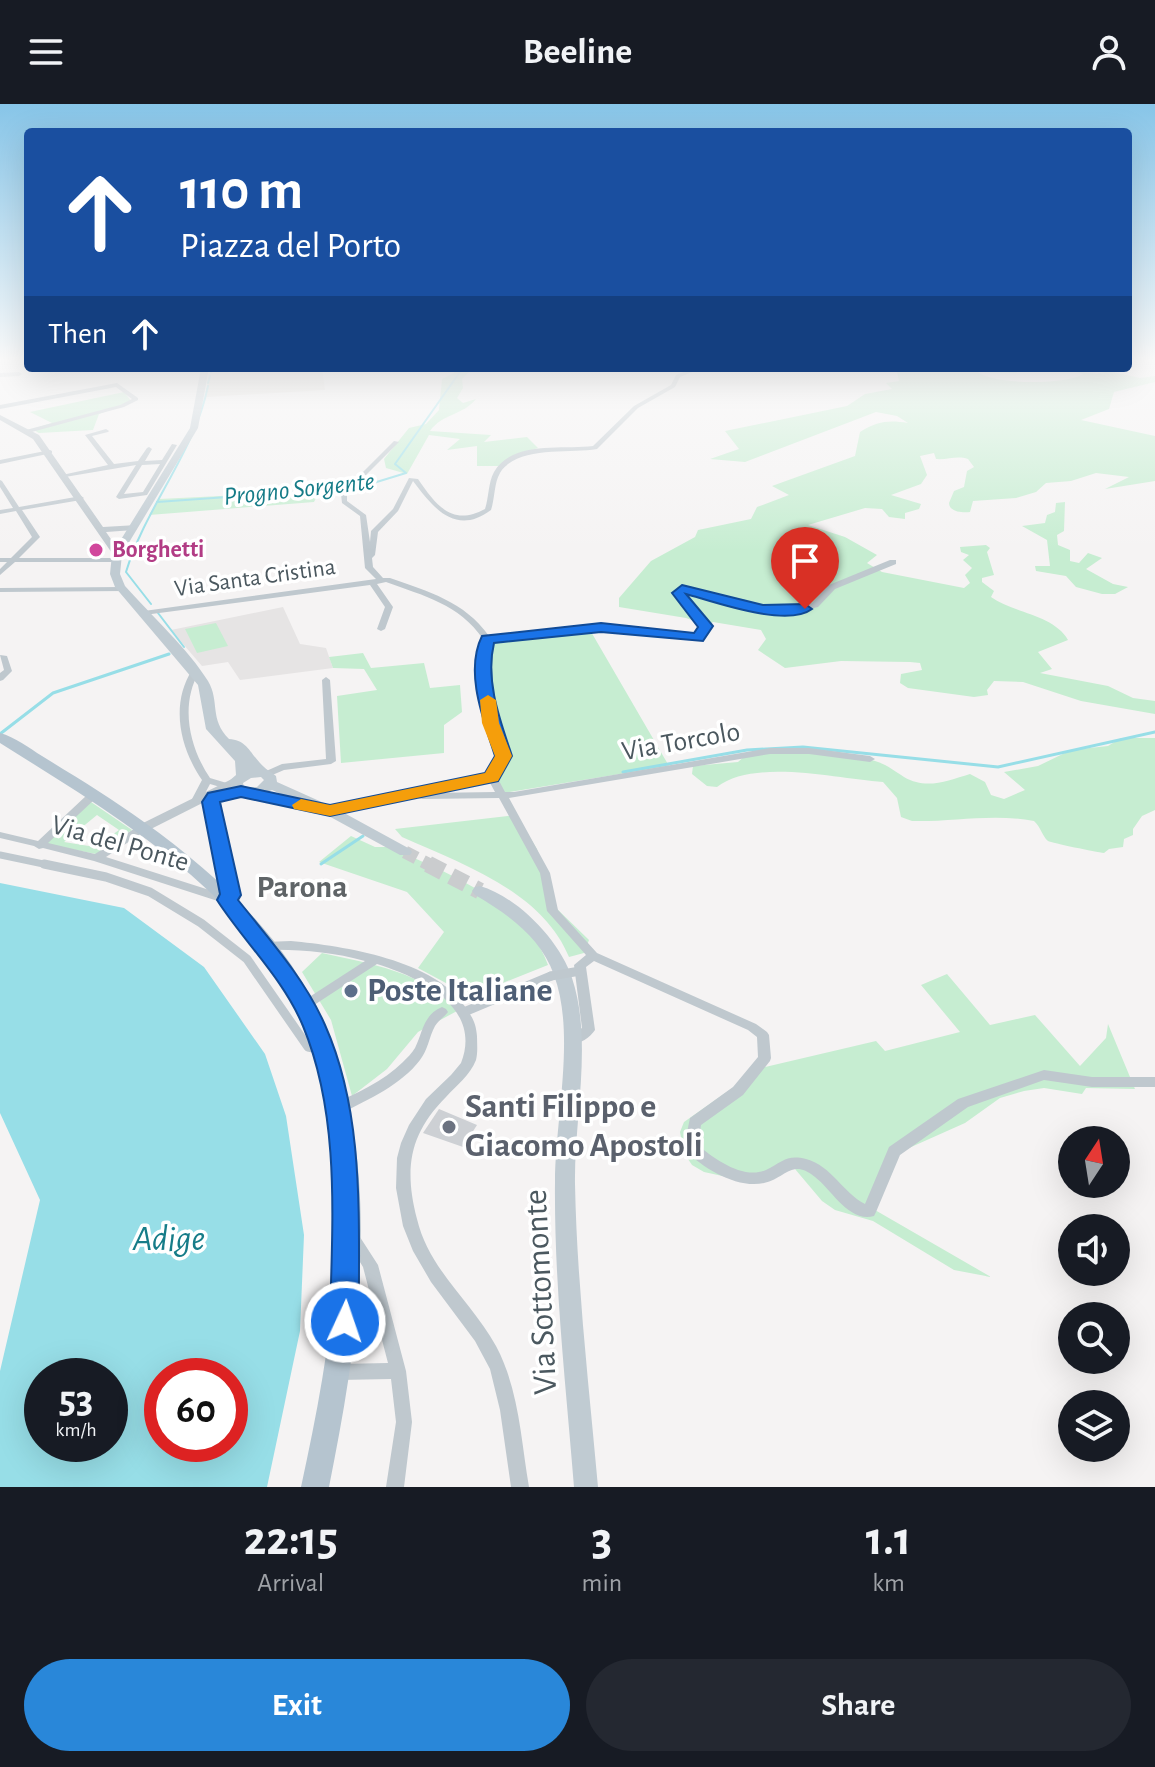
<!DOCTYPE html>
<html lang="en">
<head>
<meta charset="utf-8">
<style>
	body { margin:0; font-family:"Alegreya Sans",sans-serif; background:#242831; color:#f1f3f6; height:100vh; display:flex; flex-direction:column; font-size:30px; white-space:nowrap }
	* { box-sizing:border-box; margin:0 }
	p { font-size:26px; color:#9ea1a6 }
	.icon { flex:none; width:44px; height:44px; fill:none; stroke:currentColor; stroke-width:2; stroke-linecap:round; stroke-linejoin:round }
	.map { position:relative; height:1383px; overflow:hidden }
	.panel { display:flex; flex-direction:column; background:#171b24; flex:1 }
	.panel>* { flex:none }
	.top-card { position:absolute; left:24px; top:24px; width:1108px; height:244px; border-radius:8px; box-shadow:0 8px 32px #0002; background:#1a4fa0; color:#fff; overflow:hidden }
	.needle { width:52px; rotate:12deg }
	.controls { position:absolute; left:1058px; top:1022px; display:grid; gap:16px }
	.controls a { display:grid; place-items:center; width:72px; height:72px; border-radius:50%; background:#171b24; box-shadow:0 8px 32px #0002; font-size:40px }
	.speed { position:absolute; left:24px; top:1254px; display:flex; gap:16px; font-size:40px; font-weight:700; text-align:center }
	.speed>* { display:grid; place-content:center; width:104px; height:104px; border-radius:50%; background:#171b24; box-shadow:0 8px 32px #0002; line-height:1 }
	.speed small { font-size:20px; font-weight:400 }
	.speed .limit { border:12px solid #d22; background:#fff; color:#111 }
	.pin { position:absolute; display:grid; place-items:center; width:68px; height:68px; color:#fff; margin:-82px -34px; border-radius:50% 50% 50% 0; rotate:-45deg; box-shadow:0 0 8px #0007 }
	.pin .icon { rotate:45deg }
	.me { position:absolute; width:88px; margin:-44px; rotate:3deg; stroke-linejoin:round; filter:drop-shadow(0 0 6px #0008) }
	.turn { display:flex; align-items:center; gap:28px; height:168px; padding:0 24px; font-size:36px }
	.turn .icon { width:104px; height:104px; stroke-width:2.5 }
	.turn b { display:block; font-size:56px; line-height:68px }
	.then { display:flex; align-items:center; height:76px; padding:0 24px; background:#0003; gap:16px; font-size:30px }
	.eta { display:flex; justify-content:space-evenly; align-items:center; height:136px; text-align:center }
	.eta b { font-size:48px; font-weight:700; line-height:56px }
	.action { display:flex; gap:16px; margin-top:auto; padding:16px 24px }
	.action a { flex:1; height:92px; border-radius:48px; background:#2987d9; color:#fff; font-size:32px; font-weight:700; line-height:92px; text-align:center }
	.action a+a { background:#242831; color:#f1f3f6 }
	header { display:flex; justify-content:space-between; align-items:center; height:104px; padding:0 24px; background:#171b24; font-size:36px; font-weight:700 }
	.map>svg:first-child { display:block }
</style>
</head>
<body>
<header><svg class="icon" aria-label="menu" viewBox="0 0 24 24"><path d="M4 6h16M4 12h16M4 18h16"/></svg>Beeline<svg class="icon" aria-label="person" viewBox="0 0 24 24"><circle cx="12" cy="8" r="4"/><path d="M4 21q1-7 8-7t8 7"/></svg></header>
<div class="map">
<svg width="1155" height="1383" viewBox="0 0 1155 1383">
	<rect width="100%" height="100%" fill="#f5f3f3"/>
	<!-- commercial -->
	<polygon fill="#e7e4df" points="215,264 231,264 228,269 322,264 325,286 206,293 208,270"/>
	<!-- education -->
	<polygon fill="#e6e4e4" points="283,503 300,540 326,544 333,564 240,576 228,558 202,562 171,526"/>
	<!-- green -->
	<g fill="#c6edd1" fill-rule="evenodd">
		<path d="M 453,264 L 494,264 L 472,265 L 462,275 L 463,284 L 457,294 L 463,299 L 476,295 C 462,312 443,309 430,327 L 491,331 L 484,338 L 527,333 L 538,344 L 519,350 L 504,360 L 507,362 L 477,362 L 477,342 L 447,346 L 460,335 L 429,331 L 407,370 L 386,364 L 384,355 L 409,324 L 426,320 L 439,306 L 442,275 L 454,269 Z"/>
		<path d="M 896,264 L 1014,264 L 1017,269 L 978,268 C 993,281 1067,281 1083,270 L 1068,266 L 1097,270 L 1108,267 L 1140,274 L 1155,272 L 1155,278 L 1114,288 L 1109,305 L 1081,316 L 1155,332 L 1155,377 L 1105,385 L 1129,373 L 1096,369 L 1071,377 L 1046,379 L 1036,388 L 1016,394 L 973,397 L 970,408 C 963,409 949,408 949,399 L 954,387 L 964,383 L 967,367 L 974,363 L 968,355 C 957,351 948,356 936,355 L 934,349 L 920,352 L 927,371 L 921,380 L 891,391 L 921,400 L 919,405 L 905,409 L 905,415 L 889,413 L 882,405 L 865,404 L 808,421 L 845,433 L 877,451 L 867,459 L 882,468 L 964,484 L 970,479 L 965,471 L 972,464 L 963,456 L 969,451 L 961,448 L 960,443 L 986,441 L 990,444 L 987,448 L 994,471 L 982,474 L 982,478 L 994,487 L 991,493 C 1013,509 1054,511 1068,536 L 1038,548 L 1052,565 L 1040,569 L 1108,582 L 1133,594 L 1155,597 L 1155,610 L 1081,597 L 1023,578 L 994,577 L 987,586 L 988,591 L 974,593 L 908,584 L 900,579 L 901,570 L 922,566 L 920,559 L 910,558 L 841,557 L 785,564 L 758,546 L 766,535 L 761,526 L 713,518 L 708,522 L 686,514 L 619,503 L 619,494 L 651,457 L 695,433 L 698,426 L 751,415 L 757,403 L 789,391 L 772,382 L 855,352 L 860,328 C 878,317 889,316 908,319 L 897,312 L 876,308 L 745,358 L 710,355 L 739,345 L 725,327 L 847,302 L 865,290 L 892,285 L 886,279 L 899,277 Z"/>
		<polygon points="124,288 132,298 99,310 93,326 39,329 32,325 52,319 30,308"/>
		<polygon points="283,389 316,394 314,398 149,411 159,395"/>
		<polygon points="1065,398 1064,427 1057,431 1058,441 1070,446 1070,457 1079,459 1088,449 1102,454 1086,465 1113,480 1128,483 1115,490 1102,490 1076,483 1066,472 1036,467 1035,462 1050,462 1047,436 1022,422 1045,419 1047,411 1055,408 1056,399"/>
		<polygon points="216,519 228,542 197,549 185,525"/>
		<polygon points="590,526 669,662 503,689 497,671 504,653 489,608 489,538"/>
		<polygon points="363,549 371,564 424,559 430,584 460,581 462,608 444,621 444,649 341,659 337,592 377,586 364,565 333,564 329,553"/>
		<path d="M 1121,634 L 1155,634 L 1155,706 L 1142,712 L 1133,725 L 1133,731 L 1124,735 L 1123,743 L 1109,745 L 1104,749 C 1096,748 1052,739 1048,737 C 1042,732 1041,723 1034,717 C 992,709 953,718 912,717 L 901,713 L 897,694 L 883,678 C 837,675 755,654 717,683 L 707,682 L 692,670 L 693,662 L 738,658 L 747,650 C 779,645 840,649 871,656 C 885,659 893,666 904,673 C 926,686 947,677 970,670 L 985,678 L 991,691 L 1004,695 L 1025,686 L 1004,668 L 1038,662 L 1071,646 L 1108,642 Z"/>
		<path d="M 91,698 L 132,726 L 96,750 L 45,740 ZM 97,711 L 119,726 L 95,743 L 64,738 Z"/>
		<path d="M 516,711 L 537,745 L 553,801 L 589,836 L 584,849 L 569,853 C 542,787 462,760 402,733 L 395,725 Z"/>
		<path d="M 351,732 L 375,743 L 390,743 C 446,769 526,798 548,861 L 470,892 L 418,864 L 444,828 L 407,788 L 319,758 Z"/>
		<path d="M 322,849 C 370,860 424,867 457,907 L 418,928 L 387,965 L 352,992 L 331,916 L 302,868 Z"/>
		<polygon points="947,870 990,921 1035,911 1080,962 1106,934 1108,920 1135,985 1086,984 1082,990 1044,984 1024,987 1000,994 965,1019 900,1048 875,1106 991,1173 954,1166 873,1117 835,1106 822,1097 795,1065 786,1063 750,1078 704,1068 692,1061 684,1049 680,1028 684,1018 761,964 876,937 885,947 960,928 921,881"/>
	</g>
	<!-- water -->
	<path fill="#97dee7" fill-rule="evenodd" d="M 0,779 L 124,804 L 204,863 L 265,950 L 286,1012 L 304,1131 L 300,1227 L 267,1383 L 0,1383 L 0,1267 L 40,1096 L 0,1009 ZM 42,1272 L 110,1272 L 110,1340 L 42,1340 ZM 162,1272 L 230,1272 L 230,1340 L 162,1340 Z"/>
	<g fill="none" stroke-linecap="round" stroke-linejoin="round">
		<!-- stream-far1 -->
		<g stroke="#97dee7" stroke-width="2">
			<polyline points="211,264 211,268"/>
			<polyline points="208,279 210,272"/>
			<polyline points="157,398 357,384 406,369 395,360 462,265"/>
			<path d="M 151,500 L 126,468 C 146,402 194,350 208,282"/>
			<polyline points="158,509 184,543"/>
		</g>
		<!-- stream -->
		<g stroke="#97dee7" stroke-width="3">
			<polyline points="0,630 53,589 169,550"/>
			<polyline points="623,668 747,646 803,643 998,663 1155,628"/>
			<polyline points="321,760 363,732"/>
		</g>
	</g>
	<!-- building -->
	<polygon fill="#cdd0d4" points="439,1005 477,1021 463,1043 423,1029"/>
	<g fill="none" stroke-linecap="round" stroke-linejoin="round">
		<!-- secondary-tunnel-far1 -->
		<polyline stroke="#caccce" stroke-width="13" stroke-dasharray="13 7" stroke-linecap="butt" points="405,748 432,762"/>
		<!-- secondary-tunnel -->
		<polyline stroke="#caccce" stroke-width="17" stroke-dasharray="17 9" stroke-linecap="butt" points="428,760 480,787"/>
		<!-- pedestrian-far1 -->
		<polyline stroke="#bfc8ce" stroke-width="7" points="0,751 53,762"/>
		<!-- pedestrian -->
		<g stroke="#bfc8ce" stroke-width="9">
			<polyline points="44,760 106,773 150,788 201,819 247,855 308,943 318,945"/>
			<polyline points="464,908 551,872"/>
		</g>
		<!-- minor -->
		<g fill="#bfc8ce" fill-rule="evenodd">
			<path d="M 694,264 L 702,264 L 680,273 L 675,283 L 638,304 L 597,345 C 569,350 517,341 500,369 C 494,379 495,394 491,406 C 456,432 434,405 413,377 L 398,407 L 378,428 L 375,451 L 372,454 L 373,463 L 383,474 L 390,474 C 429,488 464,497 489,532 L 601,521 L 696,531 L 702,522 L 676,494 L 675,489 L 679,483 L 682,483 L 762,504 L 791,505 L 812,499 L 829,481 L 890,456 L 896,456 L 896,460 L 835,485 L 818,503 L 791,509 L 762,508 L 684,488 L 684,493 L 710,522 L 701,536 L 698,536 L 601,525 L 491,537 C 484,577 496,614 508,652 L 497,673 L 505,688 L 514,688 L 770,644 L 809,644 L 870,652 L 875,655 L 870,658 L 809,650 L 770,650 L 509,694 L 550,769 L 558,806 L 597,849 L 756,920 L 767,928 L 769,931 L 771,954 L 770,957 L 743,991 L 701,1021 L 698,1041 C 714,1055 744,1076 766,1066 C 782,1058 787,1050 806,1055 C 832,1062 843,1089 865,1100 L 889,1043 L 958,995 L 1044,966 L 1092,973 L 1155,973 L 1155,983 L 1092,983 L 1044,976 L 968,1003 L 900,1051 L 876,1108 L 874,1112 C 849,1119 832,1086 815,1073 C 792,1054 786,1074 764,1079 C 738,1085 704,1065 686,1047 L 684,1043 L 690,1014 L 733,983 L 758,953 L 757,933 L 748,926 L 594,857 L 586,863 L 595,926 C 590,934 576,943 566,940 L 565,937 L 566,934 L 582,924 L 574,861 L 586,851 L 547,807 L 540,769 L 499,694 L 422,695 L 418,694 L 417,692 L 330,710 L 325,707 L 330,704 L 488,671 L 498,652 C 487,613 475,576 483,535 C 459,500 424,492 386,478 L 377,480 L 393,503 L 385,525 L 381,527 L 377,525 L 385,503 L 370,481 L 144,511 L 140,509 L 144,507 L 376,475 L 365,464 L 360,412 L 342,399 L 341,390 L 394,337 L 399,338 L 347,390 L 347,397 L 366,411 L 370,438 L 371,427 L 393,405 L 409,374 L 418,375 C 436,401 452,423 485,405 C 489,393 488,379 494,368 C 513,336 562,346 593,342 L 634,302 L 671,281 L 676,271 ZM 489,677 L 495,688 L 430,689 Z"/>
			<polygon points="0,269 19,268 22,270 19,272 0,273"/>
			<polygon points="117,279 138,294 138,296 124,303 28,329 25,327 26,326 120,301 132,295 116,283 0,305 0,301"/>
			<path d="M 106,325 L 109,327 L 108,328 L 92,332 L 114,360 L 138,357 L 147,344 L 149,343 L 152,345 L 145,357 L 162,356 L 172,340 L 177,341 L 147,391 L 119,395 L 116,393 L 136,361 L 65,373 L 62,371 L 108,361 L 85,331 ZM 160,360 L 143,388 L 124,390 L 142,361 Z"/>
			<polygon points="50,346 52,347 52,349 0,360 0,356"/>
			<polygon points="0,376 2,377 19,403 81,392 84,394 81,396 22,406 40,433 19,454 115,454 119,456 115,458 15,458 0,471 0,465 7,458 0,458 0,454 11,454 32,433 16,407 0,410 0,406 13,404 0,383"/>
			<polygon points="122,483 125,483 125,487 0,488 0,484"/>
			<polygon points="0,551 7,552 12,567 3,576 0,577 0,569 4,566"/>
			<path d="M 195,565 L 199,568 C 180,601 189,643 210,674 L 230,680 L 232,682 L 227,685 L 210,680 L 201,697 L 197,698 L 192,695 L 202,676 C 180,644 170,601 192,566 Z"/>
			<polygon points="326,573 330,576 336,657 331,660 284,666 270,672 264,672 262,670 264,668 282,660 326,655 322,576"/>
			<path d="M 91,690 L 95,691 L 96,693 L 95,695 L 48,739 L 95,750 L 137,723 L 145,723 L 146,725 L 145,727 L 106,753 L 225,791 L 206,698 L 210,691 L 218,691 L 219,693 L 216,698 L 237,791 C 234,795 232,798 227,800 L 94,757 L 43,744 L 39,745 L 34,742 L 0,734 L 0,728 L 38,737 L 87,691 Z"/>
			<path d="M 291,837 C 344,842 436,856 466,904 C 473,914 476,920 477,932 C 477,940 478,948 476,956 C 470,971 457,981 446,993 C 409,1030 404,1065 417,1115 C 429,1166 472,1198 496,1242 C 519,1285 521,1336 529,1383 L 511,1383 L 500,1306 L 490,1265 L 475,1237 L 431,1178 L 413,1147 L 403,1122 L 396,1084 L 397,1054 L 401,1039 L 409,1021 L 426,995 L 451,971 L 461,959 C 483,903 419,873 377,860 L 308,905 L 304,906 L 300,905 L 298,902 L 300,899 L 365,857 C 332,848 299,845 265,846 L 261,845 L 259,842 L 261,839 L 265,838 Z"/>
			<path d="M 442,903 L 446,905 L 448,908 C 444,913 439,916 435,922 C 429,933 428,946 420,956 C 401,981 369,995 342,1009 L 337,1010 L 332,1009 L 330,1005 L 332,1001 C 356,989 383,978 403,958 C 407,954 412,949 415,944 C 423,928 423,911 442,903 Z"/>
			<polygon points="353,1128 358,1130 378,1161 406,1267 412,1318 404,1383 386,1383 396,1318 391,1275 339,1276 333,1274 331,1268 333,1262 339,1260 388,1259 363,1163 346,1135 348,1130"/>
		</g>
		<!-- tertiary -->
		<g fill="#bfc8ce" fill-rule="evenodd">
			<polygon points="0,311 39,331 103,423 137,421 137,425 134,426 106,428 121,450 120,452 114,452 33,335 0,316"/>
			<polygon points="236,673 240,674 242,677 240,680 145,728 141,729 135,725 137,722"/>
		</g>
		<!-- secondary -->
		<g fill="#c0cbd2" fill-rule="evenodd">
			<path d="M 201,264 L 209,264 L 198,324 L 122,450 L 120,470 L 125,482 C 150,510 189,546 208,577 C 220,597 209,615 229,635 C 246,636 249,647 260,659 C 265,665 270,667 276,672 L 277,678 L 335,704 L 410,745 L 412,748 L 410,751 L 400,751 L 325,710 L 272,686 L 253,693 L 233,688 L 229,677 L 236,671 L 235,657 L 206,625 L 198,581 L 115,483 L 110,470 L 112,450 L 190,324 ZM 261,673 L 264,676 L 257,683 L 244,683 L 243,679 L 251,674 Z"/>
			<path d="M 480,782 C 518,793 560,837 572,874 C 593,937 574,1014 575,1080 C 577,1181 589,1282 598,1383 L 574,1383 C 566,1282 554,1180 555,1078 C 555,1016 576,930 554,871 C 541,834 508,810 475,791 L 472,787 L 475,783 Z"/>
		</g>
		<!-- primary -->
		<path fill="#b5c4cf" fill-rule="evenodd" d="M 0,629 C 15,633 29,644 42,652 C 76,673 111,694 144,718 C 218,771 290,837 325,924 C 384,1069 359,1234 329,1383 L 301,1383 C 346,1178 378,952 212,790 C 149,730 73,685 0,639 Z"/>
		<!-- pedestrian-bridge -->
		<polyline stroke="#bfc8ce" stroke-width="9" points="551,872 580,867"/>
	</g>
	<!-- sky -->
	<linearGradient id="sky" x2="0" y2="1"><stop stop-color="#87c5e8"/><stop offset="0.57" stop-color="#fafafa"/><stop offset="1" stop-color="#fafafa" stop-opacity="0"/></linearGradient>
	<rect width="1155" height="447" fill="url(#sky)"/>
	<!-- route -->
	<path fill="#1a73e8" stroke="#114b97" stroke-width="2" d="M 682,481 L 763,501 L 805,500 L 812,505 C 787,524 715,498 686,490 L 713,522 L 703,537 L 601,528 L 494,539 C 485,577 500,616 512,652 L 498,677 L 330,712 L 241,693 L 220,698 L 241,791 L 238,796 C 269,835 305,875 325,921 C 366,1013 358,1120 359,1218 L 355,1228 L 345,1231 L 334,1228 L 330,1218 C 332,1120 341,1014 303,922 C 283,874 244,838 217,796 L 220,790 L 202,698 L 208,689 L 241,682 L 330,701 L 485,669 L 495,652 C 484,617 464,568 482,532 L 601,519 L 694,529 L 698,523 L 672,489 Z"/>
	<!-- slow -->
	<polygon fill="#f59e0b" points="488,591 496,596 499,619 512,652 498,677 330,712 294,705 292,701 301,695 330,701 485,669 495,652 482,619 480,596"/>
	<!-- markers -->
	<circle fill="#d1479c" stroke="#fff" stroke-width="3" cx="96" cy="446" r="8"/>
	<circle fill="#5c6f8a" stroke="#fff" stroke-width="3" cx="351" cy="887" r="8"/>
	<circle fill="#6b7280" stroke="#fff" stroke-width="3" cx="449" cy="1023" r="8"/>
	<g text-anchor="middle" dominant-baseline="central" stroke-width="7" stroke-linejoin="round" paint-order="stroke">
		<!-- far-hotel labels -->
		<g font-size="24" font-weight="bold" fill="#b23c85" stroke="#fff" text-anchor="start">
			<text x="112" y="446">Borghetti</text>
		</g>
		<!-- far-street labels -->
		<g font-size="24" fill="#4b585f" stroke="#fff">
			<text transform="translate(255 474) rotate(-8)">Via Santa Cristina</text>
		</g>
		<!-- far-water labels -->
		<g font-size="26" font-style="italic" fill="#167c88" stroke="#fff">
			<text transform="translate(299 385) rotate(-6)">Progno Sorgente</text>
		</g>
		<!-- street labels -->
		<g font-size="28" fill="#4b585f" stroke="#fff">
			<text transform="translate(681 638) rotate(-10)">Via Torcolo</text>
			<text transform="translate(120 740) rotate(16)">Via del Ponte</text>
		</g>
		<!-- quarter labels -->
		<g font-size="32" font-weight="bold" fill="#5f6467" stroke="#fff">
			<text x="302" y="783">Parona</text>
		</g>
		<!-- near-service labels -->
		<g font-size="34" font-weight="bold" fill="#4e5e75" stroke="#fff" text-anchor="start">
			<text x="367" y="887">Poste Italiane</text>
		</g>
		<!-- near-worship labels -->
		<g font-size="34" font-weight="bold" fill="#5b616d" stroke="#fff" text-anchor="start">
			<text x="465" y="1003">Santi Filippo e<tspan x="465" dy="39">Giacomo Apostoli</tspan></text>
		</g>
		<!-- near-street labels -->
		<g font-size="34" fill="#4b585f" stroke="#fff">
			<text transform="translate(541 1188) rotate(-93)">Via Sottomonte</text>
		</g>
		<!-- near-water labels -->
		<g font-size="36" font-style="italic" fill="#167c88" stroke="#fff">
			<text x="169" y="1135">Adige</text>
		</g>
	</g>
</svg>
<div class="controls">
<a><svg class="needle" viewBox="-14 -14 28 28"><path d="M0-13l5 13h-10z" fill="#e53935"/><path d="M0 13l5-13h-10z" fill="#9ea1a6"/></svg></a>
<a><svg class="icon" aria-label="sound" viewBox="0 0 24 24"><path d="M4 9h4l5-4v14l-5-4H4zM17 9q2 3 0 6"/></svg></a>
<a><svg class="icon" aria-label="search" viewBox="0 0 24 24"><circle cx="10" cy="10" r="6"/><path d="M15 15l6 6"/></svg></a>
<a><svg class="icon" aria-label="layers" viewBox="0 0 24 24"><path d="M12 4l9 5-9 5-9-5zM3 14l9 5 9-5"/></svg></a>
</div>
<div class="speed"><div>53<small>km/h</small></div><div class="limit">60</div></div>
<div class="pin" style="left:805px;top:505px;background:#d93025"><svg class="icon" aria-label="arrive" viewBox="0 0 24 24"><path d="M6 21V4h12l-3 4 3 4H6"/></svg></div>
<svg class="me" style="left:345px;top:1218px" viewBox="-20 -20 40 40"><circle r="17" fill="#1a73e8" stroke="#fff" stroke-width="3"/><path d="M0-11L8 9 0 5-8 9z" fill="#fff"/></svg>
<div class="top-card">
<div class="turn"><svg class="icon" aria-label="ahead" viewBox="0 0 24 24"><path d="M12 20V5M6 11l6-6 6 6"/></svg><div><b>110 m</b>Piazza del Porto</div></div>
<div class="then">Then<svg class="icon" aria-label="ahead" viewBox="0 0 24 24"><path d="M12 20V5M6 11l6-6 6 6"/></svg></div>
</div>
</div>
<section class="panel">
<div class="eta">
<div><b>22:15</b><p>Arrival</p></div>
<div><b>3</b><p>min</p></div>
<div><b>1.1</b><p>km</p></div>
</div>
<div class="action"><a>Exit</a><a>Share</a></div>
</section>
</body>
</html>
